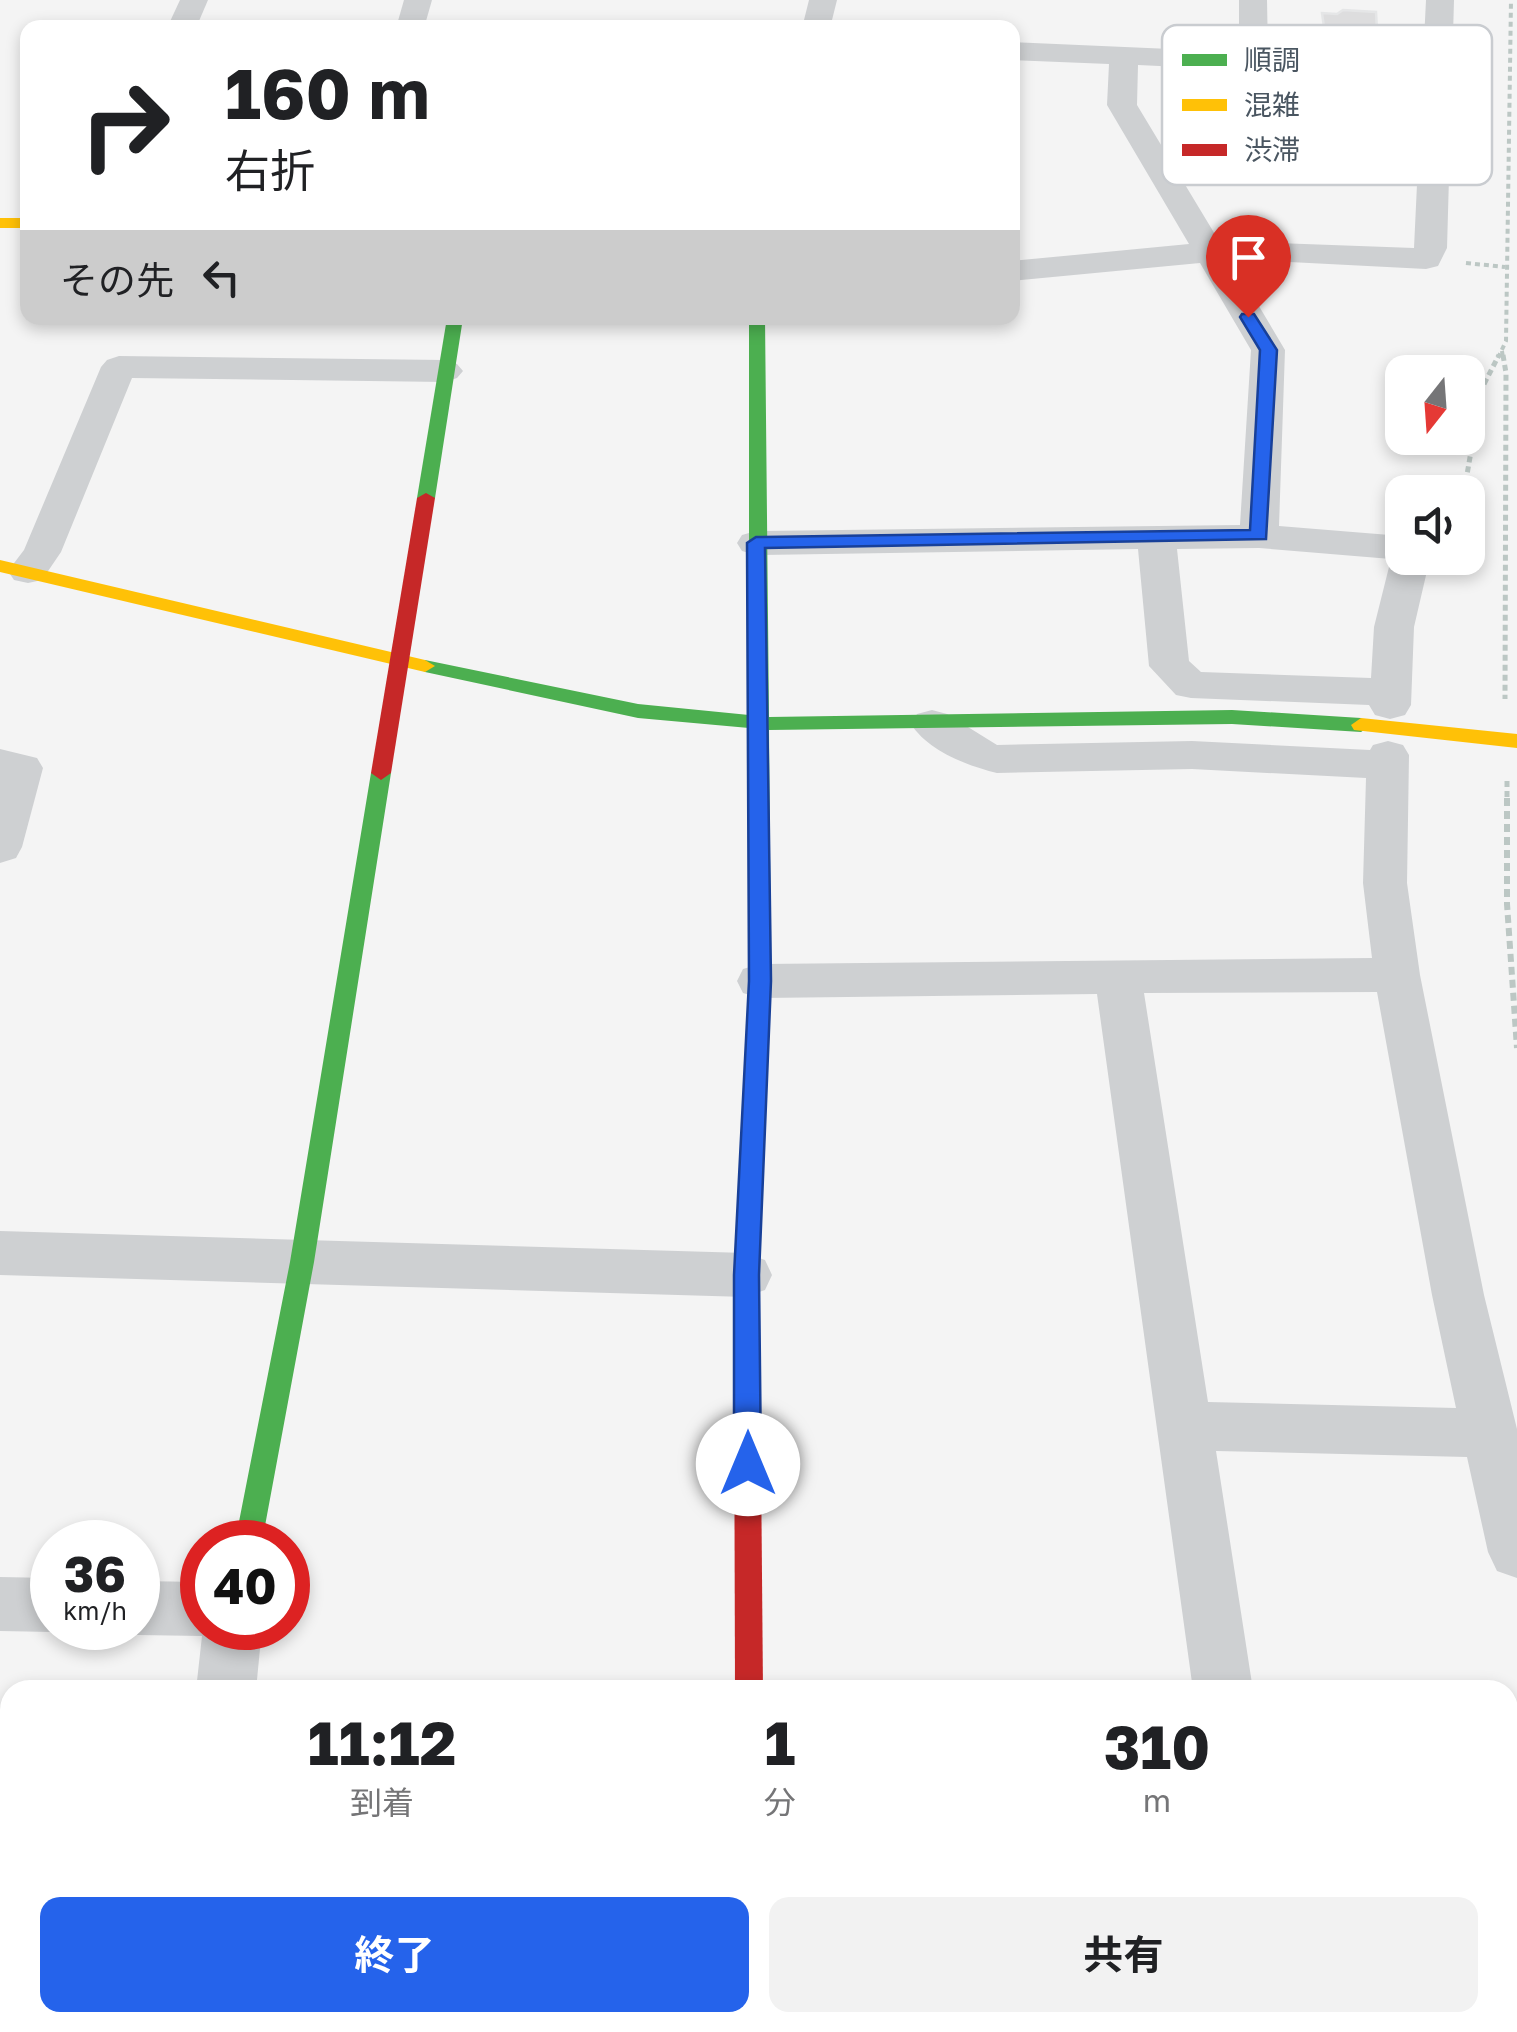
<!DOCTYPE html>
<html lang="ja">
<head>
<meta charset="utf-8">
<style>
	body { margin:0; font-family:"Golos Text","Noto Sans JP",sans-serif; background:#f2f2f2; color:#202124; height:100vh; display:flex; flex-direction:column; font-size:38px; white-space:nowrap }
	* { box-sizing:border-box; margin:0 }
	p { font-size:32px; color:#757577 }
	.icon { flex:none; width:55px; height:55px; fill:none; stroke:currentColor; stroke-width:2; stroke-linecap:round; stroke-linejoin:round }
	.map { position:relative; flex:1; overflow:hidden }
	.side { position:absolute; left:0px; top:1680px; width:1518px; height:352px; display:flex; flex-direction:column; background:#fff; border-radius:30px 30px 0 0; box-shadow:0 5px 15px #0003 }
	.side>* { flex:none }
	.guide { position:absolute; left:20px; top:20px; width:1000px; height:305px; border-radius:20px; box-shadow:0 5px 15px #0003; background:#fff; color:#202124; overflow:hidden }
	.needle { width:65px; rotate:197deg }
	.controls { position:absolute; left:1385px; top:355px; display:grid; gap:20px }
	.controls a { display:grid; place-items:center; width:100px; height:100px; border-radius:20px; background:#fff; box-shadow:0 5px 15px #0003; font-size:50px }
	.speed { position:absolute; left:30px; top:1520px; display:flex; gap:20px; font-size:50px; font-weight:700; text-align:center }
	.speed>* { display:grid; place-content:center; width:130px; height:130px; border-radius:50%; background:#fff; box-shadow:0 5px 15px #0003; line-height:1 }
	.speed small { font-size:25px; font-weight:400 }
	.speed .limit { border:15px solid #d22; background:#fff; color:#111 }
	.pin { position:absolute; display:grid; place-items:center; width:85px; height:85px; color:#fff; margin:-102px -42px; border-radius:50% 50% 50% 0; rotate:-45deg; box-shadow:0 0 10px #0007 }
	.pin .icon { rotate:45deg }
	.me { position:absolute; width:110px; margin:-55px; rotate:0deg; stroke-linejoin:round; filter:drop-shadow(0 0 8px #0008) }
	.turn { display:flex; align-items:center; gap:35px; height:210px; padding:0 40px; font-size:45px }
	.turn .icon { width:130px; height:130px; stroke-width:2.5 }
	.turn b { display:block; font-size:70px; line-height:85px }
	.then { display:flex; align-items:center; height:95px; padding:0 40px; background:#0003; gap:20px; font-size:38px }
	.eta { display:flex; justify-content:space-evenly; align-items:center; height:170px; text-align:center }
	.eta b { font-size:60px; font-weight:700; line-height:70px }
	.action { display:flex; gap:20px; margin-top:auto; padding:20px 40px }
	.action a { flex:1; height:115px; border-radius:20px; background:#2563eb; color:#fff; font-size:40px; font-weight:700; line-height:115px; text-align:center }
	.action a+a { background:#f2f2f2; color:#202124 }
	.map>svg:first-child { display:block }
</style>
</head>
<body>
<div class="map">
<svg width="1517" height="2032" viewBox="0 0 1517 2032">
	<rect width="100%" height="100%" fill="#f4f4f4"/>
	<!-- building -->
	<polygon fill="#ddddde" stroke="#e5e6e7" stroke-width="2.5" points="1343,10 1376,12 1377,30 1324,27 1322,13 1337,14"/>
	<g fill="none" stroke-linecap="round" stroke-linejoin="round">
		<!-- path-far2 -->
		<g stroke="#bcc7c4" stroke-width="4" stroke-dasharray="5 4" stroke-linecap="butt">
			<polyline points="1466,263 1505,267"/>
			<polyline points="1502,351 1503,358"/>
			<polyline points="1498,358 1506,341 1511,0"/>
		</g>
		<!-- path-far1 -->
		<g stroke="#bcc7c4" stroke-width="5" stroke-dasharray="6 4" stroke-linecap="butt">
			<polyline points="1503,355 1506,373 1505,699"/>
			<polyline points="1464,492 1482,388 1499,355"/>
			<polyline points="1507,781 1507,800"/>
		</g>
		<!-- path -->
		<polyline stroke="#bcc7c4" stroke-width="6" stroke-dasharray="8 5" stroke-linecap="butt" points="1507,798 1507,904 1517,1048"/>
		<!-- street -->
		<g fill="#ced0d2" fill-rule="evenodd">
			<polygon points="180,0 208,0 196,28 167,28"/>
			<polygon points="404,0 432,0 424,28 396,28"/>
			<polygon points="809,0 837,0 830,28 802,28"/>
			<path d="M 1239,0 L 1267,0 L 1268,54 L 1423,61 L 1426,0 L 1454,0 L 1447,248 L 1438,266 L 1426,269 L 1231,259 L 1285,350 L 1279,526 L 1402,536 L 1402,558 L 1430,558 L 1414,627 L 1411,705 L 1405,715 L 1390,719 L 1375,715 L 1369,705 L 1191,698 L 1176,695 L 1149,666 L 1138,549 L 756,555 L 742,551 L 737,543 L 742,535 L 756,531 L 1240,525 L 1251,350 L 1200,263 L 1012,281 L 1012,261 L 1189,244 L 1107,105 L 1109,64 L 1012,60 L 1012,42 L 1239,52 ZM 1138,65 L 1422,78 L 1414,248 L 1219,241 L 1137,105 ZM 1259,548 L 1391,559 L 1374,627 L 1371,678 L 1201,672 L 1189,661 L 1177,549 Z"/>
			<polygon points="119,356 445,360 457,364 463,371 457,378 445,382 132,378 61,552 42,580 28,583 14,580 8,571 24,550 101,367 107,360"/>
			<path d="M 932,710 L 947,714 L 997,745 L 1192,741 L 1370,750 L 1373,745 L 1388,741 L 1403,745 L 1409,755 L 1407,883 L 1420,975 L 1484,1295 L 1517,1429 L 1517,1578 L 1497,1571 L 1488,1552 L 1467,1457 L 1216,1451 L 1253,1690 L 1193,1690 L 1097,994 L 760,998 L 743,993 L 737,981 L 743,969 L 760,964 L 1372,958 L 1363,883 L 1366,778 L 1192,769 L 997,773 C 968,766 928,751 911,724 L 917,714 ZM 1377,992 L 1432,1295 L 1456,1408 L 1208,1402 L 1144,993 Z"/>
			<polygon points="0,749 37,758 43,768 22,847 16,858 0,863"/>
			<polygon points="0,1231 746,1253 765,1260 772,1275 765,1290 746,1297 0,1275"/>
			<polygon points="0,1577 52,1578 52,1628 65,1628 52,1632 0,1631"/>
			<polygon points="138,1581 202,1582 202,1628 262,1628 256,1690 196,1690 202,1636 138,1635 117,1628 138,1628"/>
			<rect x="1508" y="1930" width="9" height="66"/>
			<polygon points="156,2022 222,2022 221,2032 155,2032"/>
			<polygon points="1238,2022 1304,2022 1305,2032 1239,2032"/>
		</g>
		<!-- fast -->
		<g fill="#4caf50" fill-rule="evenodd">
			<polygon points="447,318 463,318 435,498 426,503 417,498"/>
			<polygon points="749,318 765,318 769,717 1232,710 1361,718 1371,725 1361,732 1232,724 769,730 771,981 758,1275 760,1346 756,1354 747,1357 738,1354 734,1346 734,1275 749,981 749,728 638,718 425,672 415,666 425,660 638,704 749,715"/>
			<polygon points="381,766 391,773 314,1262 262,1542 235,1542 290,1262 371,773"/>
			<rect x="736" y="2022" width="32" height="10"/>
		</g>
		<!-- slow -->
		<g fill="#ffc107" fill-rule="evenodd">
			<rect x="0" y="218" width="28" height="10"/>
			<polygon points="0,560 425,660 435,666 425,672 0,572"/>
			<polygon points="1361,718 1517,734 1517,748 1354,730 1351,725"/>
		</g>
		<!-- jam -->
		<g fill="#c62828" fill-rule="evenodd">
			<polygon points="426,493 435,498 391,773 381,780 371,773 417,498"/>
			<polygon points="747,1335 756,1338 760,1346 763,1690 735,1690 734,1346 738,1338"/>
		</g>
	</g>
	<!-- route -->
	<polygon fill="#2563eb" stroke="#184099" stroke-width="2.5" points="1242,314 1254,314 1277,350 1266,539 765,548 771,981 759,1275 761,1464 757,1472 748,1476 738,1472 734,1464 734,1275 749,981 747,543 756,537 1250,530 1260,350 1240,317"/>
	<!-- legend -->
	<rect x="1162" y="25" width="330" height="160" rx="15" fill="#fff" stroke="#c9ccd0" stroke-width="2.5"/>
	<rect x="1182" y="54" width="45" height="12" fill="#4caf50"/>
	<rect x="1182" y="99" width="45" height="12" fill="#ffc107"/>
	<rect x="1182" y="144" width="45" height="12" fill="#c62828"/>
	<g font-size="28" fill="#4a5661">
		<text x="1244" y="70">順調</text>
		<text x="1244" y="115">混雑</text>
		<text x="1244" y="160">渋滞</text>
	</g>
</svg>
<div class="controls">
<a><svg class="needle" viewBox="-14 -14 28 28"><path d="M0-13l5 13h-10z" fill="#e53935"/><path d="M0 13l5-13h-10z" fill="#757577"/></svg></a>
<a><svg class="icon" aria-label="sound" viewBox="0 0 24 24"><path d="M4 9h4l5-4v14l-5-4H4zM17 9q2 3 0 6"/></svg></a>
</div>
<div class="speed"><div>36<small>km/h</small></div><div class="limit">40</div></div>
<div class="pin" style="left:1248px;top:317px;background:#d93025"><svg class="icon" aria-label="arrive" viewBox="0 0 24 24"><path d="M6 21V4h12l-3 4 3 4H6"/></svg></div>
<svg class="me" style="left:748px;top:1464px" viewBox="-20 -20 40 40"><circle r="19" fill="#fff"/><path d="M0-13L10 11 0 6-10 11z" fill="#2563eb"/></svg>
<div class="guide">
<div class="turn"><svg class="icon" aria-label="right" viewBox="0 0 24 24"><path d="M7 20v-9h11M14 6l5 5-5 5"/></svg><div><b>160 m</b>右折</div></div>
<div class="then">その先<svg class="icon" aria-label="left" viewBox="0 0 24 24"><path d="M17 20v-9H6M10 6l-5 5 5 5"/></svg></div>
</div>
<section class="side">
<div class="eta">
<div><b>11:12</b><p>到着</p></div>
<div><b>1</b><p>分</p></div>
<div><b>310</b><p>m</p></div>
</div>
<div class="action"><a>終了</a><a>共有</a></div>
</section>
</div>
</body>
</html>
